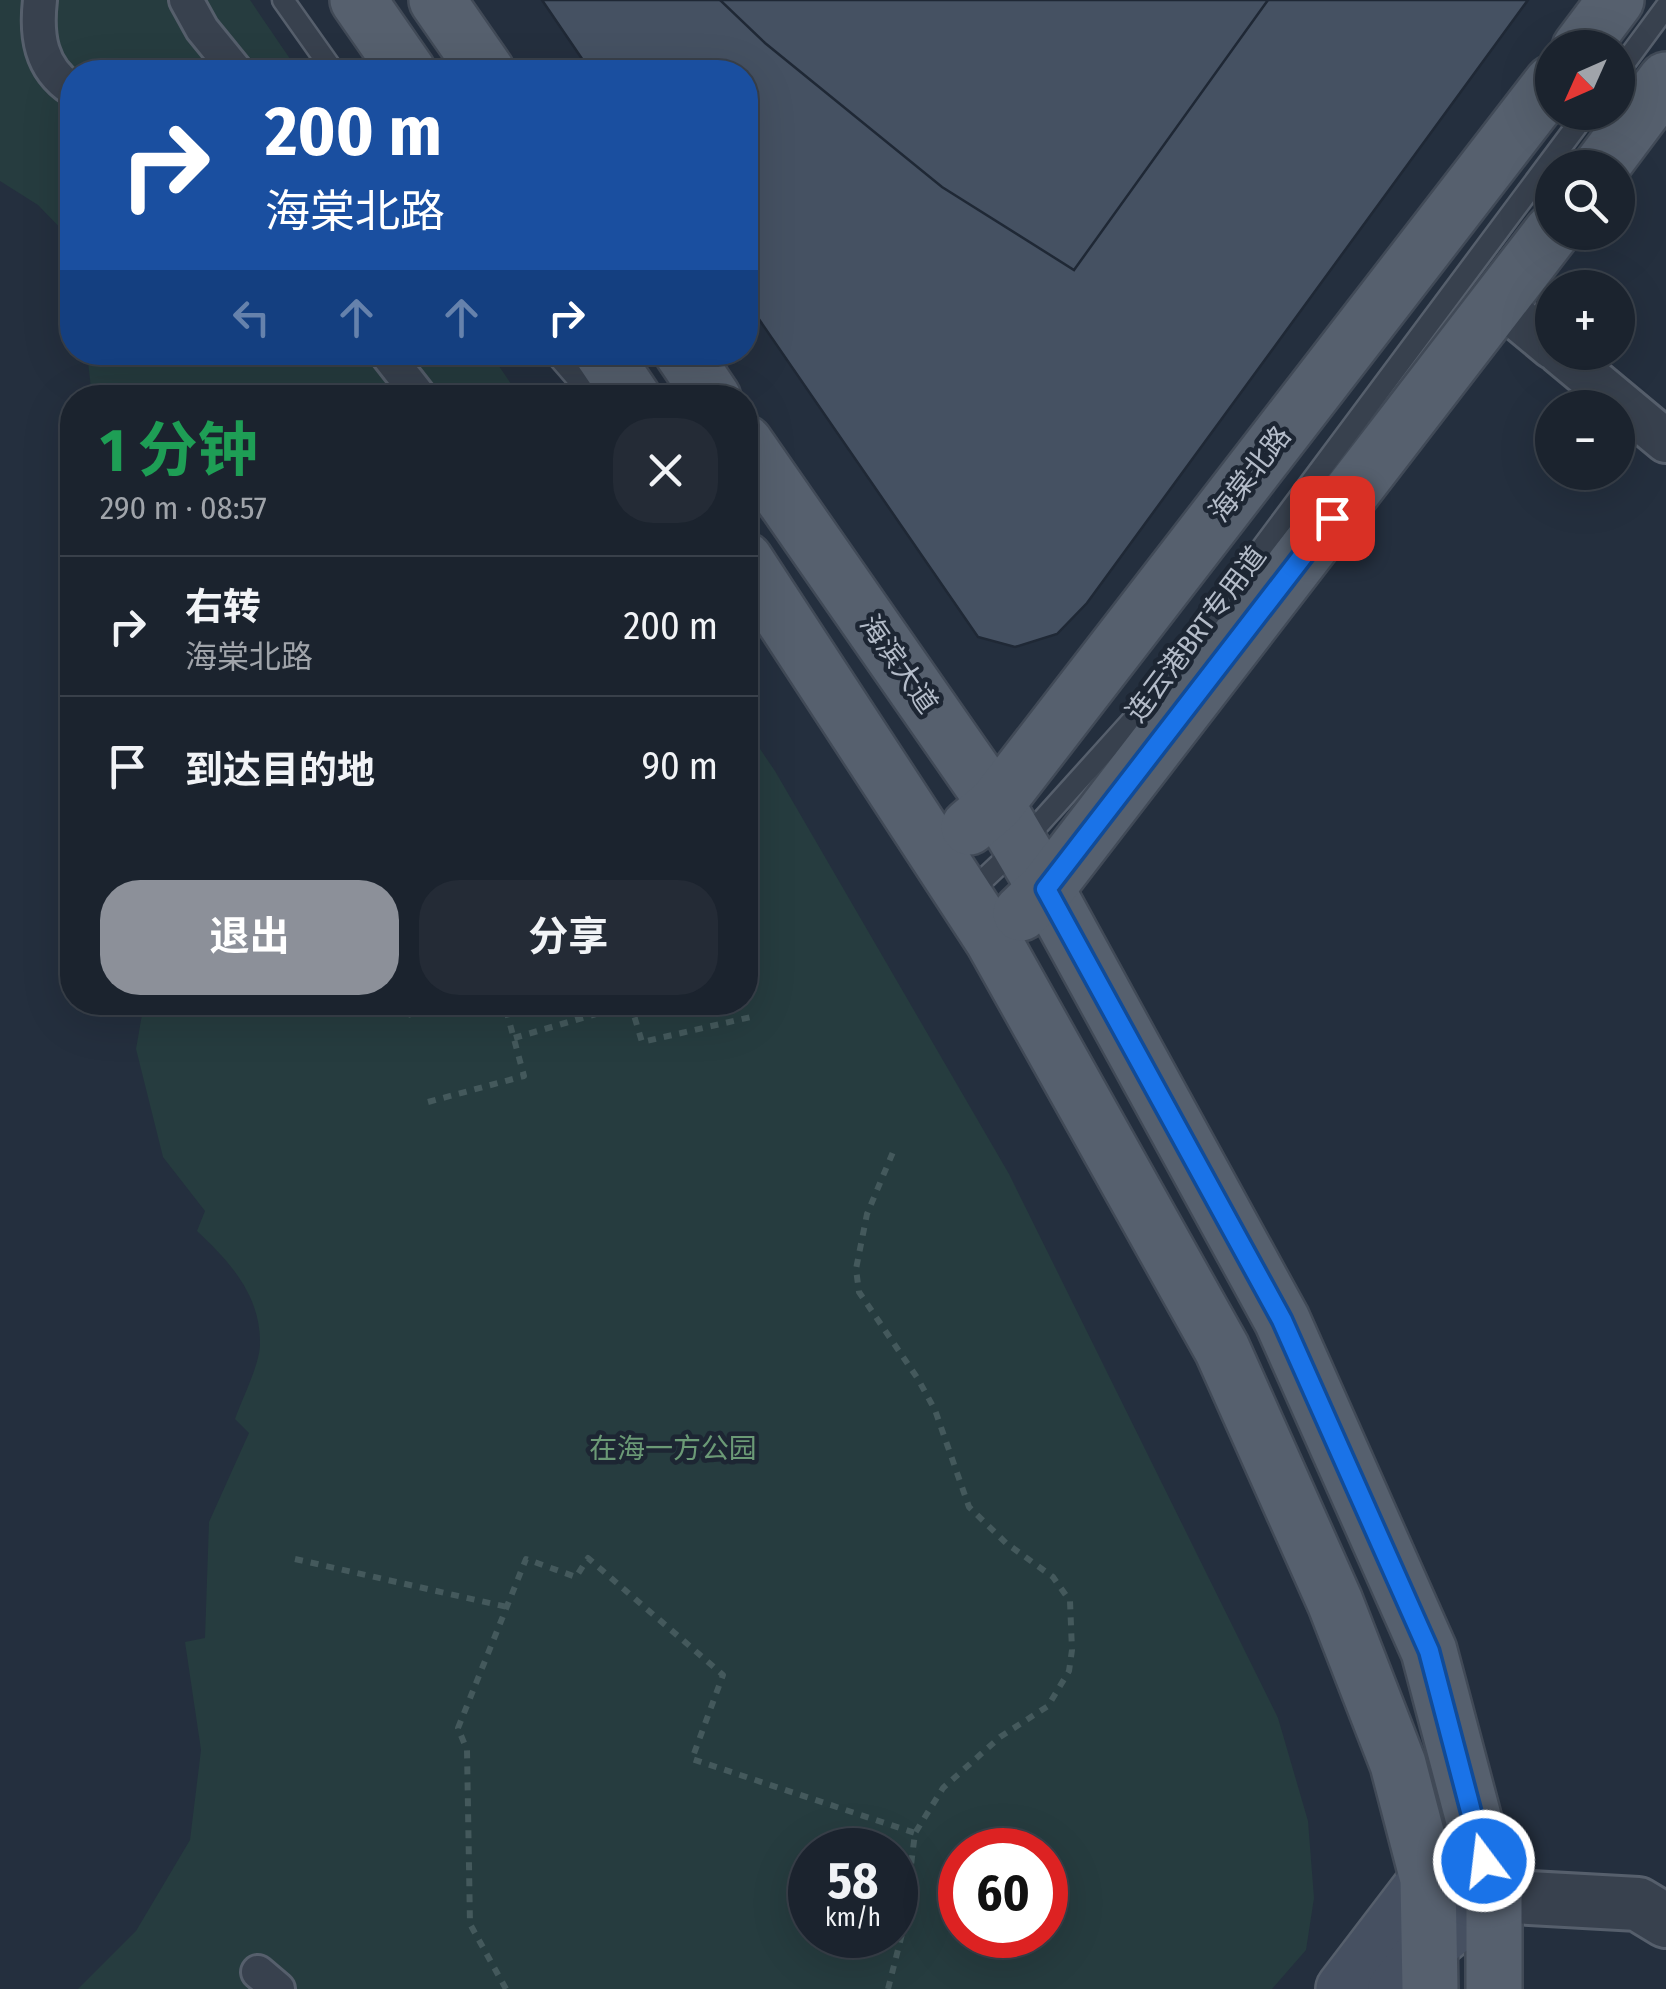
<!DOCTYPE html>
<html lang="zh">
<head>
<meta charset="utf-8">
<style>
	body { margin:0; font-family:"Fira Sans Condensed","Noto Sans SC",sans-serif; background:#242b36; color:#f1f3f6; height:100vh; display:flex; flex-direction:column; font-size:38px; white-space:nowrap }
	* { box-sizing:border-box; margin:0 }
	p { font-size:32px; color:#a0a4aa }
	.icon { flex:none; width:55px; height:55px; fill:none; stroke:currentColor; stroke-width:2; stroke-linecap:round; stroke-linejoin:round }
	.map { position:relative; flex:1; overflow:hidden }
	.panel { position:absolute; left:60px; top:385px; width:698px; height:630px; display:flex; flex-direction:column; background:#1b232e; border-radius:40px; box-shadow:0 10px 40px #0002,0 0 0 2px #39404a }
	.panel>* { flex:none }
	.banner { position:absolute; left:60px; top:60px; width:698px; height:305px; border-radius:40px; box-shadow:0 10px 40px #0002,0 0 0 2px #39404a; background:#1a4fa0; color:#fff; overflow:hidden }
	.needle { width:65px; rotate:225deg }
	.controls { position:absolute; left:1535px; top:30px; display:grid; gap:20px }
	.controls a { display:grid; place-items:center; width:100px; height:100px; border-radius:50%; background:#1b232e; box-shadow:0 10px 40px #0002,0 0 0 2px #39404a; font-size:50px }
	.speed { position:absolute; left:788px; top:1828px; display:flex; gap:20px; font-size:50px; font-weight:700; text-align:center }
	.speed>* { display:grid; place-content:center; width:130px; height:130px; border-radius:50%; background:#1b232e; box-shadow:0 10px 40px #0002,0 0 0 2px #39404a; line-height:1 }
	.speed small { font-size:25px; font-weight:400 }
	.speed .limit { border:15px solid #d22; background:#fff; color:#111 }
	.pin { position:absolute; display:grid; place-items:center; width:85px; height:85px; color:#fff; margin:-42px; border-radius:20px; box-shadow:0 5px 15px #0006 }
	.me { position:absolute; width:110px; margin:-55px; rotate:345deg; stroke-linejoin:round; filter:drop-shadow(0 0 8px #0008) }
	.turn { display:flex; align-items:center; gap:35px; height:210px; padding:0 40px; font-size:45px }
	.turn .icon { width:130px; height:130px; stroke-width:2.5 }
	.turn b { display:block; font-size:70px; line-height:85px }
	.lanes { display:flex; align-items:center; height:95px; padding:0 40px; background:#0003; justify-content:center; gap:50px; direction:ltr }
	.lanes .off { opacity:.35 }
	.round { display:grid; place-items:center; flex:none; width:105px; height:105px; border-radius:40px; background:#242b36 }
	.summary { display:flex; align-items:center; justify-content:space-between; height:170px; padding:0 40px }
	h1 { font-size:60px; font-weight:700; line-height:75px; color:#1e9e55 }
	.cta { display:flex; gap:20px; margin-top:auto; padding:20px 40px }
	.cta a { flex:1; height:115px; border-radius:40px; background:#8c9099; color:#fff; font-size:40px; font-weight:700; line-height:115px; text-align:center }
	.cta a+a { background:#242b36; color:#f1f3f6 }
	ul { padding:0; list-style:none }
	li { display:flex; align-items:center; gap:30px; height:140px; padding:0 40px; border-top:2px solid #39404a }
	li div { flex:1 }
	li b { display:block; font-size:38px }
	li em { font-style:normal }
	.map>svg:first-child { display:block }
</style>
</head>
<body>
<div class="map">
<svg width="1666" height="1989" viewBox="0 0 1666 1989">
	<rect width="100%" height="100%" fill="#242f3e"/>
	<!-- green -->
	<g fill="#263c3f" fill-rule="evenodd">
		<polygon points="0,0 250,0 299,72 72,72 72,240 38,205 0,181"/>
		<polygon points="87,353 490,353 520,397 92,397"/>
		<path d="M 745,727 L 775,771 L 1009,1174 L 1278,1718 L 1308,1821 L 1314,1898 L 1306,1950 L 1272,1989 L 78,1989 L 136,1931 L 190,1840 L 201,1750 L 185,1642 L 205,1638 L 209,1522 L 249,1433 L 235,1419 C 242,1399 260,1364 260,1344 C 261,1295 229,1261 197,1231 L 205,1211 L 163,1157 L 136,1049 L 144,1003 L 745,1002 ZM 810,1850 L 895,1850 L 895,1935 L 810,1935 ZM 960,1850 L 1045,1850 L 1045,1935 L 960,1935 Z"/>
	</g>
	<!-- building -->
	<g fill="#455162" stroke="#1f2835" stroke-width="2.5">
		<polygon points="542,0 1528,0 1087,603 1057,634 1015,647 978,637 745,299 745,72 591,72"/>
		<polygon points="720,0 1268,0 1074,270 942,187 765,43"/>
	</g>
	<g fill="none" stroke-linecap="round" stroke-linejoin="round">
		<defs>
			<g id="service">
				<polyline points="283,0 334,72"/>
				<polyline points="1618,72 1666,7"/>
				<polyline points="554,352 594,398"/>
				<polyline points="966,896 1020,845 1139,713 1587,112"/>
			</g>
			<g id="pedestrian">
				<path d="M 40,0 C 36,35 40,68 72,89"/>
				<polyline points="186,0 202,29 237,72"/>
				<polyline points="385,352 421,398"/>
				<polyline points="258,1972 278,1989"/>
			</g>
			<g id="minor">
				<polyline points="1499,303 1552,347"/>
				<polyline points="1559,352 1666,441"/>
			</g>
			<polyline id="tertiary" points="1494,1896 1638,1904 1666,1921"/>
			<g id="secondary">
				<polyline points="1344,1989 1428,1879 1494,1896"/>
				<polyline points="1396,1989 1430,1945 1451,1928"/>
			</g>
			<g id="primary">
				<polyline points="358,0 408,72"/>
				<polyline points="437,0 487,72"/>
				<polyline points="1580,48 1616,0"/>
				<polyline points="1600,168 1666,80"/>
				<polyline points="602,352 633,398"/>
				<polyline points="682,352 713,398"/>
				<polyline points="745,443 996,804 1046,889 1282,1320 1429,1651 1494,1896 1494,1989"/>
				<polyline points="745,560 993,940 1222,1349 1335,1602 1398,1764 1428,1879 1430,1989"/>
				<polyline points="969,827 996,804 1552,83"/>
				<polyline points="1021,913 1046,889 1552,232"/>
			</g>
		</defs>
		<!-- service casing -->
		<use href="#service" stroke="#565f6c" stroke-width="25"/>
		<!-- pedestrian casing -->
		<use href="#pedestrian" stroke="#565f6c" stroke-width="38"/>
		<!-- minor casing -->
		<use href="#minor" stroke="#565f6c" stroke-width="48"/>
		<!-- tertiary casing -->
		<use href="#tertiary" stroke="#565f6c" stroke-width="58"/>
		<!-- secondary casing -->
		<use href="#secondary" stroke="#565f6c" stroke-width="60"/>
		<!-- primary casing -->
		<use href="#primary" stroke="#414a57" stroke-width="60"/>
		<!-- path -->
		<g stroke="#44595c" stroke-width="6" stroke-dasharray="8 8" stroke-linecap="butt">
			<polyline points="630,1002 642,1042 751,1017"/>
			<polyline points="408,1015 450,1002"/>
			<polyline points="514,1038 630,1004"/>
			<polyline points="428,1102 524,1076 504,1002"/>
			<polyline points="295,1559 507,1607"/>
			<polyline points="506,1989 470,1924 467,1750 458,1728 526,1559 576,1577 588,1558 723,1675 692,1759 915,1833"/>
			<polyline points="888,1989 903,1930 915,1833 943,1788 1000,1737 1048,1706 1069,1671 1072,1650 1070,1601 1053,1577 1006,1543 969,1507 935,1410 918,1379 859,1292 856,1269 867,1214 893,1152"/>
		</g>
		<!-- service -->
		<use href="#service" stroke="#38414e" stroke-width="20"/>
		<!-- pedestrian -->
		<use href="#pedestrian" stroke="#38414e" stroke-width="32"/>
		<!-- minor -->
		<use href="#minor" stroke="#38414e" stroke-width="42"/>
		<!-- tertiary -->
		<use href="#tertiary" stroke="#38414e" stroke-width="52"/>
		<!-- secondary -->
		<use href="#secondary" stroke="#465061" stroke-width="55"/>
		<!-- primary -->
		<use href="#primary" stroke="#56606e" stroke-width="55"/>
	</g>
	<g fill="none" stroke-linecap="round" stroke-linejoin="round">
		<defs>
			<polyline id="route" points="1332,518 1046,889 1282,1320 1429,1651 1484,1861"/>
		</defs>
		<!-- route casing -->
		<use href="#route" stroke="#114b97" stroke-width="25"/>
		<!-- route -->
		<use href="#route" stroke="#1a73e8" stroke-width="18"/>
	</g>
	<g text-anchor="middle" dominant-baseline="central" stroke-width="9" stroke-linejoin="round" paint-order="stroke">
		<!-- street labels -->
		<g font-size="28" fill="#b4bcc9" stroke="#1d2633">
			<text transform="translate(1250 474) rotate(-52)">海棠北路</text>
			<text transform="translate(1196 634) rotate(-53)">连云港BRT专用道</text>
			<text transform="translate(899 664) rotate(55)">海滨大道</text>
		</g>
		<!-- park labels -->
		<g font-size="28" fill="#6b9a76" stroke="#1d2633">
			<text x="673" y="1448">在海一方公园</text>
		</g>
	</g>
</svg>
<div class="controls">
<a><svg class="needle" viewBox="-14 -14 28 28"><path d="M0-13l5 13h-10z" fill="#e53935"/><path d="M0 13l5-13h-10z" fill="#a0a4aa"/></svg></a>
<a><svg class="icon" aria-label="search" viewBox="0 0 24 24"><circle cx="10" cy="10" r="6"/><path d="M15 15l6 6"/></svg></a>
<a>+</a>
<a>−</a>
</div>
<div class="speed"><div>58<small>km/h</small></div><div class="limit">60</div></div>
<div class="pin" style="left:1332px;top:518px;background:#d93025"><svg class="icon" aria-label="arrive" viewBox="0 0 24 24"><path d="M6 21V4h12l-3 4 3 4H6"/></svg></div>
<svg class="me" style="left:1484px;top:1861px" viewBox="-20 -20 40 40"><circle r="17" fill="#1a73e8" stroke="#fff" stroke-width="3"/><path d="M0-11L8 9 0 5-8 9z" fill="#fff"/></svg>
<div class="banner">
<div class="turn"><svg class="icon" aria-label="right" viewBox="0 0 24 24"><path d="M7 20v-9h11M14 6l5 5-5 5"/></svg><div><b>200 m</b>海棠北路</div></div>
<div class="lanes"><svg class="icon off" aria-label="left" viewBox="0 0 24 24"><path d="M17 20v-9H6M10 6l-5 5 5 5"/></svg><svg class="icon off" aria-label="ahead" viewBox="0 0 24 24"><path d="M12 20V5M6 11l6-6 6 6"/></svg><svg class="icon off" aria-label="ahead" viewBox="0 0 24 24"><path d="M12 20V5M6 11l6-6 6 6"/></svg><svg class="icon" aria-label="right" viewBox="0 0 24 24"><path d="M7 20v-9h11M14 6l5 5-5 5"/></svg></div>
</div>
<section class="panel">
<div class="summary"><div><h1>1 分钟</h1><p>290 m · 08:57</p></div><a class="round"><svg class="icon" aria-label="close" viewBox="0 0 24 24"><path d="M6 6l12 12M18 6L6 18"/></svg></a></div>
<ul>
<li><svg class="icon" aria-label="right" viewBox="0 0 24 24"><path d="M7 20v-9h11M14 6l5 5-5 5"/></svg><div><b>右转</b><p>海棠北路</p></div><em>200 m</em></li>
<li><svg class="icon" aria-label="arrive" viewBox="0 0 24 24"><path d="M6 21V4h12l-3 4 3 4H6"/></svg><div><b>到达目的地</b></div><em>90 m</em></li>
</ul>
<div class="cta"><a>退出</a><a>分享</a></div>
</section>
</div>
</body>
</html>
